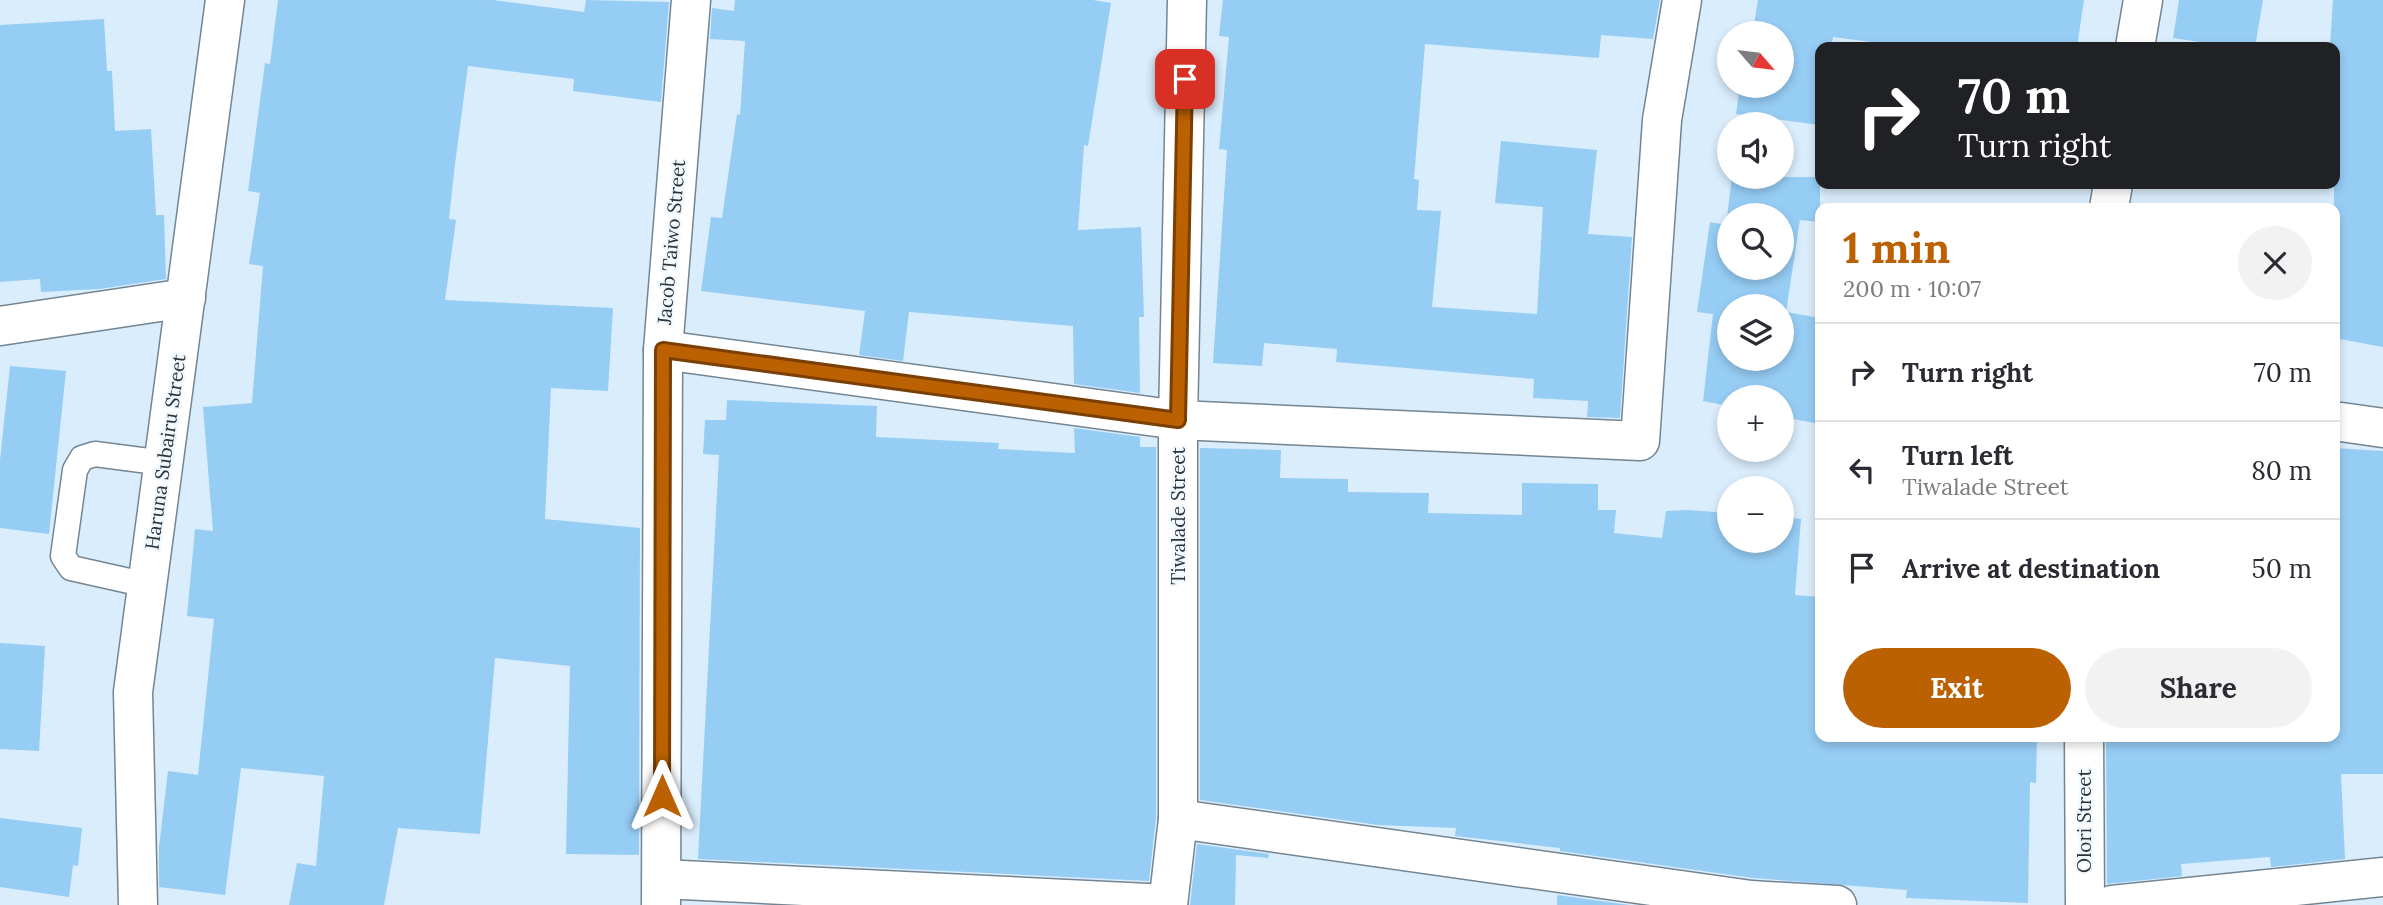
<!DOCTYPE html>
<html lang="en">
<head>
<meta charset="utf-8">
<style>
	body { margin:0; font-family:Lora,serif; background:#f2f2f3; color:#2b2b33; height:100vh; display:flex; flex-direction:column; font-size:26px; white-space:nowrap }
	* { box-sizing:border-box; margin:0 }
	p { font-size:23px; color:#7c7c81 }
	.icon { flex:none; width:38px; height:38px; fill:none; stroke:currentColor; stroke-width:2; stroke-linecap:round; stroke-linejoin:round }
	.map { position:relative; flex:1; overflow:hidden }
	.drawer { position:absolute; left:1815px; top:203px; width:525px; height:539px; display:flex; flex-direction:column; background:#fff; border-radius:14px; box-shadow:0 4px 10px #0003 }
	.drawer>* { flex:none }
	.guide { position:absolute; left:1815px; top:42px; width:525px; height:147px; border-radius:14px; box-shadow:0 4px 10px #0003; background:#202124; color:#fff; overflow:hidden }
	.needle { width:46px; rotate:118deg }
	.controls { position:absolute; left:1717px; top:21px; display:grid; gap:14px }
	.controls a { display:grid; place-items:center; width:77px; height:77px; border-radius:50%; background:#fff; box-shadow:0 4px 10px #0003; font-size:35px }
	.pin { position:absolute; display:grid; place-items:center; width:60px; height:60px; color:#fff; margin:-30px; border-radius:14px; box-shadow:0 4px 10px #0006 }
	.me { position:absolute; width:77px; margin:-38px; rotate:0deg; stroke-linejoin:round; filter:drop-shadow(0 0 5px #0008) }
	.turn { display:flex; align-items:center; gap:24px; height:147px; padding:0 28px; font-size:32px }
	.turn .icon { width:91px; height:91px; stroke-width:2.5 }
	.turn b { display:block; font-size:49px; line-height:60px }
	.round { display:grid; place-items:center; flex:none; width:74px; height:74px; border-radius:37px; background:#f2f2f3 }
	.headline { display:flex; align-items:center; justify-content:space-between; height:119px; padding:0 28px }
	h1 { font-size:42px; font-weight:700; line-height:52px; color:#bb6102 }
	.cta { display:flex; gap:14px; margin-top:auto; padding:14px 28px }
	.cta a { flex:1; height:80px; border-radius:42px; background:#bb6102; color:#fff; font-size:28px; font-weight:700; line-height:80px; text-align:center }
	.cta a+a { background:#f2f2f3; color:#2b2b33 }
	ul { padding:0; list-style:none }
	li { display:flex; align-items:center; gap:21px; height:98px; padding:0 28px; border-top:2px solid #e1e1e2 }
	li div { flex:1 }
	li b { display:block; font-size:26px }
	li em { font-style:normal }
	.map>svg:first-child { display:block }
</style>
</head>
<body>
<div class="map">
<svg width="2383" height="905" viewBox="0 0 2383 905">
	<rect width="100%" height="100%" fill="#daedfc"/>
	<!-- building -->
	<g fill="#96cdf5" fill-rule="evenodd">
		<polygon points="278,0 493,0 584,12 586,0 669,2 661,102 573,91 574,79 468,66 455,164 449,219 456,220 445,300 613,308 608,391 551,388 545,519 640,528 639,855 566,854 570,666 495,658 480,834 398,828 384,905 289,905 297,863 316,866 324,776 241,768 225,895 159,887 159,847 168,771 198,775 214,619 187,616 195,529 213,531 203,407 252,403 263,266 249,264 260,193 248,191 265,63 270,64"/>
		<polygon points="735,0 1093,0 1111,3 1088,146 1084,145 1078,230 1141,227 1144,317 1139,317 1140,393 1074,384 1073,326 909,312 903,361 859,355 865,311 701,291 711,217 722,218 737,114 740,115 745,41 710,39 712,8 734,11"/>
		<polygon points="1223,0 1660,0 1653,39 1601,35 1599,58 1425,44 1414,179 1419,180 1417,210 1441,211 1432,307 1537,314 1543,207 1495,203 1501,141 1597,150 1588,234 1632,237 1620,418 1587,417 1588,401 1533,398 1534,379 1336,362 1337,349 1264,343 1262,366 1213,363 1227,150 1219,149 1229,37 1219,36"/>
		<polygon points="1758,0 2084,0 2077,47 1910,47 1833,37 1831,47 1820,47 1820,125 1736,114 1740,86 1782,86 1782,33 1747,33 1753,31"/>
		<polygon points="2179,0 2263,0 2255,47 2234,47 2173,38"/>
		<polygon points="2333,0 2383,0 2383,347 2334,338 2334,47 2330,47"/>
		<polygon points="104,19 107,71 112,71 115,131 151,129 156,215 164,215 166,279 99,289 41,292 40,279 0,282 0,25"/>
		<path d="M 1732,177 L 1820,177 L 1820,222 L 1800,220 L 1786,312 L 1820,318 L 1820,424 L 1782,417 L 1782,397 L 1729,397 L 1729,406 L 1703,401 L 1713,314 L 1697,312 L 1710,222 L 1726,225 ZM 1729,215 L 1782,215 L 1782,268 L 1729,268 ZM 1729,306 L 1782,306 L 1782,359 L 1729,359 Z"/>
		<polygon points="10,366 66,371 49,534 0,528 0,460"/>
		<polygon points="727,400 877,406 876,437 999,443 998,449 1075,453 1074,428 1140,437 1140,447 1156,447 1156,818 1149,881 698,859 719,455 703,454 705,420 726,420"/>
		<polygon points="1200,448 1281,450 1280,478 1348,479 1348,492 1429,493 1428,513 1522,515 1522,483 1598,484 1598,510 1616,510 1614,533 1662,538 1666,511 1688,510 1729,513 1729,541 1782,541 1782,517 1801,519 1795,595 1820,597 1820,737 2037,737 2036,783 2030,782 2028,903 1906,898 1907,890 1753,878 1560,851 1560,848 1455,836 1456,828 1378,825 1200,800"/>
		<polygon points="2334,448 2383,451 2383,774 2341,774 2345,859 2271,867 2270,857 2181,864 2182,876 2107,884 2106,737 2334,737"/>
		<polygon points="0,643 45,646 39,751 0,749"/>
		<polygon points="0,818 82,828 78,866 73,865 69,897 0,887"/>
		<polygon points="1197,844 1269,854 1268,858 1236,855 1235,905 1190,905"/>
		<polygon points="1557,895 1630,905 1557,905"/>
	</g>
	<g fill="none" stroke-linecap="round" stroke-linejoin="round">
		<defs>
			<polyline id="service" points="147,585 71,568 63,556 75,470 82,458 95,454 164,463"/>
			<g id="minor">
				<polyline points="2135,47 2143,0"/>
				<polyline points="2109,208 2113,184"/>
				<polyline points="0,326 186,298"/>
				<polyline points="663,350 1178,420 1640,441 1662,120 1682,0"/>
				<polyline points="2334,421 2383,428"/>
				<polyline points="2084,737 2085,905"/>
				<polyline points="1178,819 1751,900 1837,905"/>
				<polyline points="662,879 1168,904"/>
				<polyline points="138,905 133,692 225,0"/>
				<polyline points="661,905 663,350 691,0"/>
				<polyline points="1168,905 1178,819 1178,420 1187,0"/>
				<polyline points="2112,905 2383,877"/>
			</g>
		</defs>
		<!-- service casing -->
		<use href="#service" stroke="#748592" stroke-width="27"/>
		<!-- minor casing -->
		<use href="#minor" stroke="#748592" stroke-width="41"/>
		<!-- service -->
		<use href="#service" stroke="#fff" stroke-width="24"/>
		<!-- minor -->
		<use href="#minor" stroke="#fff" stroke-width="38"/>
	</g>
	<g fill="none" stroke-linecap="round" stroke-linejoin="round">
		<defs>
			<polyline id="route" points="662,796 663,350 1178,420 1185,79"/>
		</defs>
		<!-- route casing -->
		<use href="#route" stroke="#7a3f01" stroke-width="18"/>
		<!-- route -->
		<use href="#route" stroke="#bb6102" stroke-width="12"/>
	</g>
	<g text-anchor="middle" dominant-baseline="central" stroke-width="5" stroke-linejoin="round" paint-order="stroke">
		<!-- street labels -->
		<g font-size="19" fill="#2b3238" stroke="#f1f8fe">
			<text transform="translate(671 242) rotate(-85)">Jacob Taiwo Street</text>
			<text transform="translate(165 452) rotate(-82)">Haruna Subairu Street</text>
			<text transform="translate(1178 516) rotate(-90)">Tiwalade Street</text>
			<text transform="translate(2084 821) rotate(-90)">Olori Street</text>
		</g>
	</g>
</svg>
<div class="controls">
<a><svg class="needle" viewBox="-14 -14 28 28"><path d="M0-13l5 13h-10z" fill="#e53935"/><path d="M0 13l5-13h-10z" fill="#7c7c81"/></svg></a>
<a><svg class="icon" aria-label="sound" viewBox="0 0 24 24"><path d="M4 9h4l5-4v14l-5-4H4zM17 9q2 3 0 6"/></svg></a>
<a><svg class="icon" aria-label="search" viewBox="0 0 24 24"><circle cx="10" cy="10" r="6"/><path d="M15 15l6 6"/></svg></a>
<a><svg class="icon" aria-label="layers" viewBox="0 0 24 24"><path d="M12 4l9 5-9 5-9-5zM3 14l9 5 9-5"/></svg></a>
<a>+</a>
<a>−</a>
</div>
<div class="pin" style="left:1185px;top:79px;background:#d93025"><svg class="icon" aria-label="arrive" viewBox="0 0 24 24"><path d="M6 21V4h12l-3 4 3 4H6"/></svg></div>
<svg class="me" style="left:662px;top:796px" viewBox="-20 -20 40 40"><path d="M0-17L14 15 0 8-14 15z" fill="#bb6102" stroke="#fff" stroke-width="4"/></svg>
<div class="guide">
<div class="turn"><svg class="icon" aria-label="right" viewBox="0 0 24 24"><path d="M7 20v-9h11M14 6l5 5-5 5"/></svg><div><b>70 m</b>Turn right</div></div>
</div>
<section class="drawer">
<div class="headline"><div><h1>1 min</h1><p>200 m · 10:07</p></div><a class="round"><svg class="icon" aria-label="close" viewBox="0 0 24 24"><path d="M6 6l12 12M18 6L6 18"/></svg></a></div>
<ul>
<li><svg class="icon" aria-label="right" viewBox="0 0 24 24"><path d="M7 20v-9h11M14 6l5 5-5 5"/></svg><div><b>Turn right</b></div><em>70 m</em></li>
<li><svg class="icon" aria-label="left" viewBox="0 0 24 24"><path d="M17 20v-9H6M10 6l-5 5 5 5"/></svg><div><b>Turn left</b><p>Tiwalade Street</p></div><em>80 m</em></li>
<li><svg class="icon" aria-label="arrive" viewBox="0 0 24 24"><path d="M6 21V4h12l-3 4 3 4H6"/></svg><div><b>Arrive at destination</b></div><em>50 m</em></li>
</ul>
<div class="cta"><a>Exit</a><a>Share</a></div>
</section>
</div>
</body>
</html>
